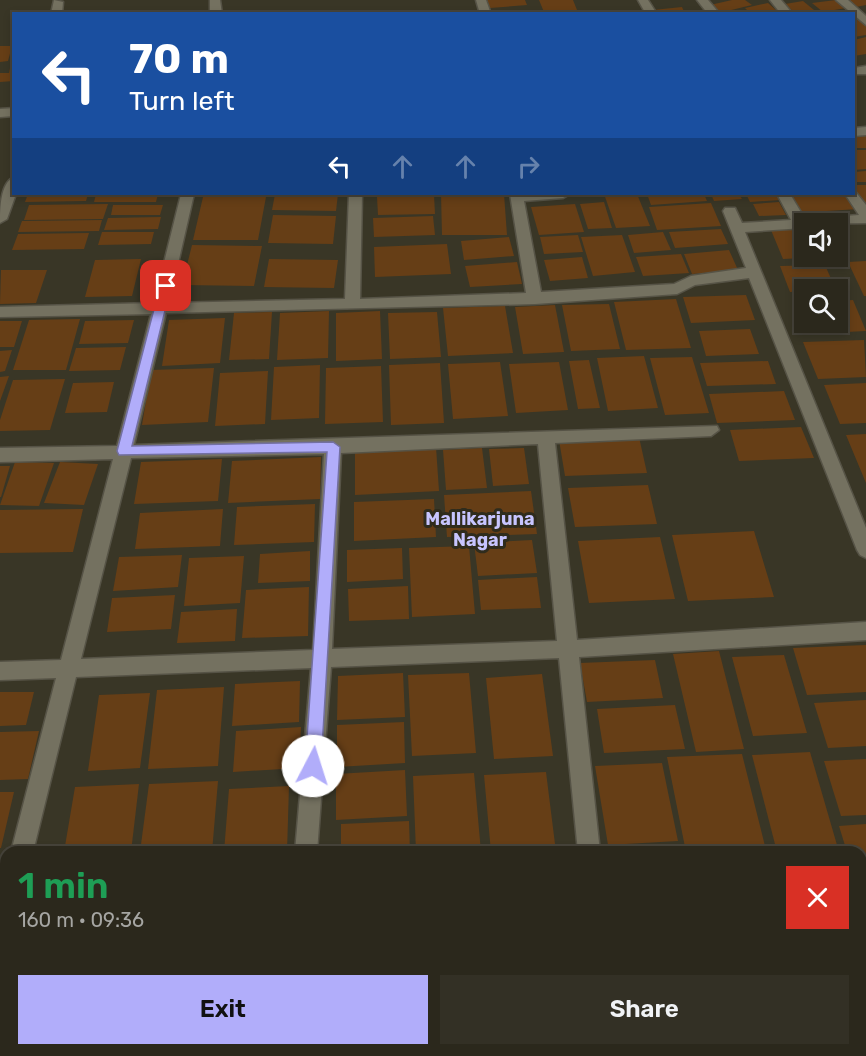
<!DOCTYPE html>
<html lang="en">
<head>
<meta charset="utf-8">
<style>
	body { margin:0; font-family:Rubik,sans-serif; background:#333025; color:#f1f3f6; height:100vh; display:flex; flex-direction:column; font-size:22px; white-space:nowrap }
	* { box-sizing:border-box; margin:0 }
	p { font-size:20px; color:#a6a6a3 }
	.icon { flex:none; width:33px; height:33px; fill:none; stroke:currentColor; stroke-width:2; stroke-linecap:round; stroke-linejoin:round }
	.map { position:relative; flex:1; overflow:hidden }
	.panel { position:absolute; left:0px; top:846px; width:867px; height:210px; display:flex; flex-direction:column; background:#2b281c; border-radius:18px 18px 0 0; box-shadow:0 3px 9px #0003,0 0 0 2px #47443b }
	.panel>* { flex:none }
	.guide { position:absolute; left:12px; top:12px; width:843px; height:183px; border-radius:0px; box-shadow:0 3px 9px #0003,0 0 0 2px #47443b; background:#1a4fa0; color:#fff; overflow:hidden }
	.controls { position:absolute; left:794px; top:213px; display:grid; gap:12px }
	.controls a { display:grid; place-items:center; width:54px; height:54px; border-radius:0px; background:#2b281c; box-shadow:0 3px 9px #0003,0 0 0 2px #47443b; font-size:30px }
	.pin { position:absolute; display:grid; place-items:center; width:51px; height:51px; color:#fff; margin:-26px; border-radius:12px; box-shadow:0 3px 9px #0006 }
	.me { position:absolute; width:66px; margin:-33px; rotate:5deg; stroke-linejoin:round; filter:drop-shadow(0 0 4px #0008) }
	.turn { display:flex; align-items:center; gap:21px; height:126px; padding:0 18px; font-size:27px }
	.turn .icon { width:78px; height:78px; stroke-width:2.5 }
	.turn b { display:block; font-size:42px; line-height:51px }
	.lanes { display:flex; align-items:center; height:57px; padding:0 18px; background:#0003; justify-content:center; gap:30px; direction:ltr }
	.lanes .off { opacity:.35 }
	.round { display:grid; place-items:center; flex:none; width:63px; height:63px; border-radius:0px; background:#333025 }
	.overview { display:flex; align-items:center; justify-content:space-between; height:102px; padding:0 18px }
	h1 { font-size:36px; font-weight:600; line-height:45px; color:#1e9e55 }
	.primary-button { display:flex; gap:12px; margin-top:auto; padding:12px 18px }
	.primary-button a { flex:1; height:69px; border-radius:0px; background:#b1adfa; color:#111; font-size:24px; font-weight:600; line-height:69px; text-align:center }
	.primary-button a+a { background:#333025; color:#f1f3f6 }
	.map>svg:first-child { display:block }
</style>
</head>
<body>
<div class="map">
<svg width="866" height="1056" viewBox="0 0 866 1056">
	<rect width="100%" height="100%" fill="#393626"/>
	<!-- building -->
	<g fill="#663e16">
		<polygon points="487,0 525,0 527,5 490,8"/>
		<polygon points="539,0 573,0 577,10 544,12"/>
		<polygon points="732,0 745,0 752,5 719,13 710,5"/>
		<polygon points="836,0 846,8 823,12 812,3"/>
		<polygon points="847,0 866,0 866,5 856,7"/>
		<polygon points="803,1 814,10 795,13 785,4"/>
		<polygon points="768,3 777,11 751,14 745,8"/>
		<polygon points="682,7 685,14 655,14 653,10"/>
		<polygon points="854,16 866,26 866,35 854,37"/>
		<polygon points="866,37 866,54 854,56 854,40"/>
		<polygon points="0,46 12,46 8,61 0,62"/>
		<polygon points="11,63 14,63 14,81 0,82 0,73 9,73"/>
		<polygon points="866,135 866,148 854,148 854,136"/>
		<polygon points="854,150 866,150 866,169 854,170"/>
		<polygon points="866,171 866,182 854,182 854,172"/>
		<polygon points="854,185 866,185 866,203 859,203 854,193"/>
		<polygon points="28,194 88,194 86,201 25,202"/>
		<polygon points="96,194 158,194 156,202 94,202"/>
		<polygon points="275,194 338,194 336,211 272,210"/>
		<polygon points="441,194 504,194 507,235 442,235"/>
		<polygon points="604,194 637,194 650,226 616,228"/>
		<polygon points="647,194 704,194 707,201 651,205"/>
		<polygon points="711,194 739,194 742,199 714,201"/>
		<polygon points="746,194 776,194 780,200 750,202"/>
		<polygon points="785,194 850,194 859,209 795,213"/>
		<polygon points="434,195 435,214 378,215 377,197"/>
		<polygon points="203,197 266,197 258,240 193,240"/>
		<polygon points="604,202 612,228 588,229 580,204"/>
		<polygon points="779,202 786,215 759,216 753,204"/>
		<polygon points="711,203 721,226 657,230 649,207"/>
		<polygon points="108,204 103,219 24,220 29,205"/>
		<polygon points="575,204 584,232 539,235 531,207"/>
		<polygon points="113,205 163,205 160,215 111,215"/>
		<polygon points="273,215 336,216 333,244 268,243"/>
		<polygon points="433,216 435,235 374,237 373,218"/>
		<polygon points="161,217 158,229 104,230 108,218"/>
		<polygon points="102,220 99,231 18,232 22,221"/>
		<polygon points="721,229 728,244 675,248 669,232"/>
		<polygon points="804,229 804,258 783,259 771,230"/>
		<polygon points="102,232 154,232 151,244 98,245"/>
		<polygon points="663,232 671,250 634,253 628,235"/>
		<polygon points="89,233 84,249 12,250 18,234"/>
		<polygon points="578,235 583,252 544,254 540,237"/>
		<polygon points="622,235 635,272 593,276 581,237"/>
		<polygon points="509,237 514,256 464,260 461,241"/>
		<polygon points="447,244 451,274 375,277 374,247"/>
		<polygon points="192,245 262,246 254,286 182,285"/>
		<polygon points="729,250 738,270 692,274 684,254"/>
		<polygon points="681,254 689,273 643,276 636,257"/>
		<polygon points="582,257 588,278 550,281 544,260"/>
		<polygon points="141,259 132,296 85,297 95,260"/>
		<polygon points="269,259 338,260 334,288 264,287"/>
		<polygon points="866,261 866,296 864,296 848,262"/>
		<polygon points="517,262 522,284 470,287 465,266"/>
		<polygon points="825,265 836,290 790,292 780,266"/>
		<polygon points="1,270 47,270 36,303 0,304"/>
		<polygon points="746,295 755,320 691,323 683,297"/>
		<polygon points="676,299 691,348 626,350 614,302"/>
		<polygon points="853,300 866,331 807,334 795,302 804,302 804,322 837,322 837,301"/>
		<polygon points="609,304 620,349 571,351 562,305"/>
		<polygon points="555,305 564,352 523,354 515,307"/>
		<polygon points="505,306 513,353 448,356 443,308"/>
		<polygon points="329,311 328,358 277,360 280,313"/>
		<polygon points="380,311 382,359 336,361 336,313"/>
		<polygon points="272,312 269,359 229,360 234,313"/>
		<polygon points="437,312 441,357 390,359 388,313"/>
		<polygon points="225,318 220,363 162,366 169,320"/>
		<polygon points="80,319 66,370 13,370 29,320"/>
		<polygon points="134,320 128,343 79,344 85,321"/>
		<polygon points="0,321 22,321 14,347 0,347"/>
		<polygon points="750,329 759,354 706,356 699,331"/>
		<polygon points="864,340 866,377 818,379 803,342"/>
		<polygon points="126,347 120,370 69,371 76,348"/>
		<polygon points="12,350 5,371 0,372 0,351"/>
		<polygon points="644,356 658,408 608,411 597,358"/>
		<polygon points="692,357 709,413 665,415 650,358"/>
		<polygon points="589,360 600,408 578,409 569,361"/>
		<polygon points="768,361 776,384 707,386 700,363"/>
		<polygon points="500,362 508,416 453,419 448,364"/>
		<polygon points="559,362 568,410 516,413 509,364"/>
		<polygon points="440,363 444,423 391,425 389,365"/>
		<polygon points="320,365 319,418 271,420 274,367"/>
		<polygon points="381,366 383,422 325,424 326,368"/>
		<polygon points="214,368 208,422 142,425 151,370"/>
		<polygon points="268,371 265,424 215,426 220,373"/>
		<polygon points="9,376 0,401 0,377"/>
		<polygon points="65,379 50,430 0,431 0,420 13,380"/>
		<polygon points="114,382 107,412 65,413 73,383"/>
		<polygon points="866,383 866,423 840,424 824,385"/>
		<polygon points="784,391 795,420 717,423 709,394"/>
		<polygon points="801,427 814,458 739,461 730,430"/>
		<polygon points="866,434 866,483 846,435"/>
		<polygon points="639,437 647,473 565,476 559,440"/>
		<polygon points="436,447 439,491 355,495 355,450"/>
		<polygon points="482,448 487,488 446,490 443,450"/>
		<polygon points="524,448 529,484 493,486 489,449"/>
		<polygon points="321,457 320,499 228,503 232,461"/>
		<polygon points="222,459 218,501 134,504 141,462"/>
		<polygon points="15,462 54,463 39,506 0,505"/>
		<polygon points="60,462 98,464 84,505 44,503"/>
		<polygon points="0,466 10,466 1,497 0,497"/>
		<polygon points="648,485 657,524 575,527 568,488"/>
		<polygon points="531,491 537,534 447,537 444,495"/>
		<polygon points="434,499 436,537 354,541 354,502"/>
		<polygon points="315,504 314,542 234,545 237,507"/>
		<polygon points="83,509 73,552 0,553 0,510"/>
		<polygon points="223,509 220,546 135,549 140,513"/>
		<polygon points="754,531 774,597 688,601 672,535"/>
		<polygon points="660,537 675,599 589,603 578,541"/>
		<polygon points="532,540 537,573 478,576 474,543"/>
		<polygon points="469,546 475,614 412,617 409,548"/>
		<polygon points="402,548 403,579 347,582 347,550"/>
		<polygon points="310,551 310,581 258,583 260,554"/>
		<polygon points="182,555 178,587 113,591 119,557"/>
		<polygon points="244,556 240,603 184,606 189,558"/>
		<polygon points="537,577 541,608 481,610 478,580"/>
		<polygon points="408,586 409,619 349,621 348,589"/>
		<polygon points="309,587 308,636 242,638 246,590"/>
		<polygon points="175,595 171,629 107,632 112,598"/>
		<polygon points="237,609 235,641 177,643 181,612"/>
		<polygon points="866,645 866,692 807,695 793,648"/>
		<polygon points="719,651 744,749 696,752 673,654"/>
		<polygon points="784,655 807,733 753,736 732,657"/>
		<polygon points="655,660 663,698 587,702 580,663"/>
		<polygon points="403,673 405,717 337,720 338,676"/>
		<polygon points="469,673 476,753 412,756 408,675"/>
		<polygon points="542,674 553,756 494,759 486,678"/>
		<polygon points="300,681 299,722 232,726 235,684"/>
		<polygon points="224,687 218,766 148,769 157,690"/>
		<polygon points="0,692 34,692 26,725 0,726"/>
		<polygon points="150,693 140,768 88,771 99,695"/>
		<polygon points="866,700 866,746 828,748 814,703"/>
		<polygon points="675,705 685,749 604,753 597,709"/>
		<polygon points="404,722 405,763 337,767 337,725"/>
		<polygon points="301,727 299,768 233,772 236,731"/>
		<polygon points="39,731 28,779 0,780 0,732"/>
		<polygon points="810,752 837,845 776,848 752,755"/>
		<polygon points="742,754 766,850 686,852 667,757"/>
		<polygon points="866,759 866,815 841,816 824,761"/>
		<polygon points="662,763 678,841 608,845 595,766"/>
		<polygon points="405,770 407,816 336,820 336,774"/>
		<polygon points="546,772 556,852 491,852 484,775"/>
		<polygon points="474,773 481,852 416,852 413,776"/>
		<polygon points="218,781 212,852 140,852 149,784"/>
		<polygon points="139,784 131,852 64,852 75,787"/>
		<polygon points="289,786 287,852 224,852 229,789"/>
		<polygon points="0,792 14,792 1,848 0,848"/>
		<polygon points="409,821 410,852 341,852 341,824"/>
		<polygon points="866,824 866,876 861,876 861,852 847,852 839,826"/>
		<polygon points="861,901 864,901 866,908 866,1023 861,1023"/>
		<polygon points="30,1050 130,1050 129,1056 29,1056"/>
		<polygon points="442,1050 496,1050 497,1056 414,1056 414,1052"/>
		<polygon points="549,1050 648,1050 649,1056 550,1056"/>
		<polygon points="661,1050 728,1050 729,1056 662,1056"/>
	</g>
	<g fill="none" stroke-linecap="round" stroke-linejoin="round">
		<defs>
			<g id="street">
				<polygon points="54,0 63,2 62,14 51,14"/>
				<polygon points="210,0 220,0 222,14 210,14"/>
				<polygon points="476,0 486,0 491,14 480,14"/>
				<polygon points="638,0 648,0 657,14 646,14"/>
				<polygon points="697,0 708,0 720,14 708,14"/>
				<polygon points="770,0 781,0 793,14 781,14"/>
				<polygon points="836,0 848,0 866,16 866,25"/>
				<polygon points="866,66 866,74 854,74 854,68"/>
				<polygon points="14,108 14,116 0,117 0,109"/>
				<polygon points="866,127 866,135 854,136 854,128"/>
				<path d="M 14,177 L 14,194 L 16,194 L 7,219 L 0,223 C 0,210 0,183 14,177 Z"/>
				<path d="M 854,190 L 866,205 L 866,223 L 804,224 L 804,228 L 745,232 L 866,528 L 866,558 L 860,555 L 857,550 L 749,278 L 695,285 L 677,294 L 535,304 L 166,313 L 134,445 L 717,426 L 719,430 L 711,436 L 555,443 L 577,640 L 866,622 L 866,640 L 579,657 L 600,852 L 578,852 L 559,658 L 331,667 L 317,852 L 295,852 L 311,668 L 76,677 L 33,852 L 11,852 L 56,678 L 0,680 L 0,662 L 61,660 L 113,459 L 0,462 L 0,448 L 117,446 L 151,314 L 0,317 L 0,307 L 154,303 L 181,194 L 194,194 L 169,303 L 345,299 L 349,194 L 362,194 L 360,299 L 526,293 L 510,194 L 570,194 L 563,198 L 524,201 L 541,292 L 674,284 L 691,276 L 746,268 L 723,211 L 725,208 L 735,208 L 742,223 L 791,220 L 777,194 L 790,194 L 805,219 L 859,215 L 845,194 L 854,194 ZM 538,444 L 557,641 L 332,649 L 341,453 ZM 324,454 L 313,650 L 81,659 L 131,458 Z"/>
				<polygon points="6,904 6,950 0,953 0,907"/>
				<rect x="277" y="1050" width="26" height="6"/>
				<polygon points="752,1050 778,1050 780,1056 754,1056"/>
			</g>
		</defs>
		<!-- street casing -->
		<use href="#street" stroke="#565346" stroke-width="3"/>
		<!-- street -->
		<use href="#street" fill="#747160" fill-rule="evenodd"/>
	</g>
	<!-- route -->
	<polygon fill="#b1adfa" stroke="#7370a2" stroke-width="1.5" points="166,282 171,286 132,446 333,442 340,447 321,766 319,772 313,774 307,772 305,766 327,452 119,455 117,451 160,286"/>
	<g text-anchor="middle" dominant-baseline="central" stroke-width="6" stroke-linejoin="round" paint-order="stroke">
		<!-- neighbourhood labels -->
		<g font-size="18" font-weight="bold" fill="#c7c5ff" stroke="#2f2c1d">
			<text x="480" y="519">Mallikarjuna<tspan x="480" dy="21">Nagar</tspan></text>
		</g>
	</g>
</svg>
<div class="controls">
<a><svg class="icon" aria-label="sound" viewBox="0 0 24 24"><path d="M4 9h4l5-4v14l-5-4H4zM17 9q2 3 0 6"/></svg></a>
<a><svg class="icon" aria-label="search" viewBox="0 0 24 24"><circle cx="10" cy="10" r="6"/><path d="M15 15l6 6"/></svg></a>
</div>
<div class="pin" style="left:166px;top:286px;background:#d93025"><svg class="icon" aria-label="arrive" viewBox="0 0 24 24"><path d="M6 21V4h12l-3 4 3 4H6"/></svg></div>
<svg class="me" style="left:313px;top:766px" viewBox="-20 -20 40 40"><circle r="19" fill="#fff"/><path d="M0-13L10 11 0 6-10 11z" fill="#b1adfa"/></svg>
<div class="guide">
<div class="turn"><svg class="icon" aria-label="left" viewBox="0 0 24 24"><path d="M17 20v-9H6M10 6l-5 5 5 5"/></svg><div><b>70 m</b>Turn left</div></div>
<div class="lanes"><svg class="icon" aria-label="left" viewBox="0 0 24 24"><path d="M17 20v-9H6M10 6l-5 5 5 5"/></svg><svg class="icon off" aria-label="ahead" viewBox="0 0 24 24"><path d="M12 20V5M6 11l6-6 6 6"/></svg><svg class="icon off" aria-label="ahead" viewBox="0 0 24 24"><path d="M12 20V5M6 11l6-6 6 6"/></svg><svg class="icon off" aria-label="right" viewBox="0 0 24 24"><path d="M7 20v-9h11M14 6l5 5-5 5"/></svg></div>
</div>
<section class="panel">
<div class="overview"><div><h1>1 min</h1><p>160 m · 09:36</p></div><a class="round" style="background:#d93025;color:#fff"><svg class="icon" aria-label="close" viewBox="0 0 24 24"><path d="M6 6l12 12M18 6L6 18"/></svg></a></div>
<div class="primary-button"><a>Exit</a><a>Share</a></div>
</section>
</div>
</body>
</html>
